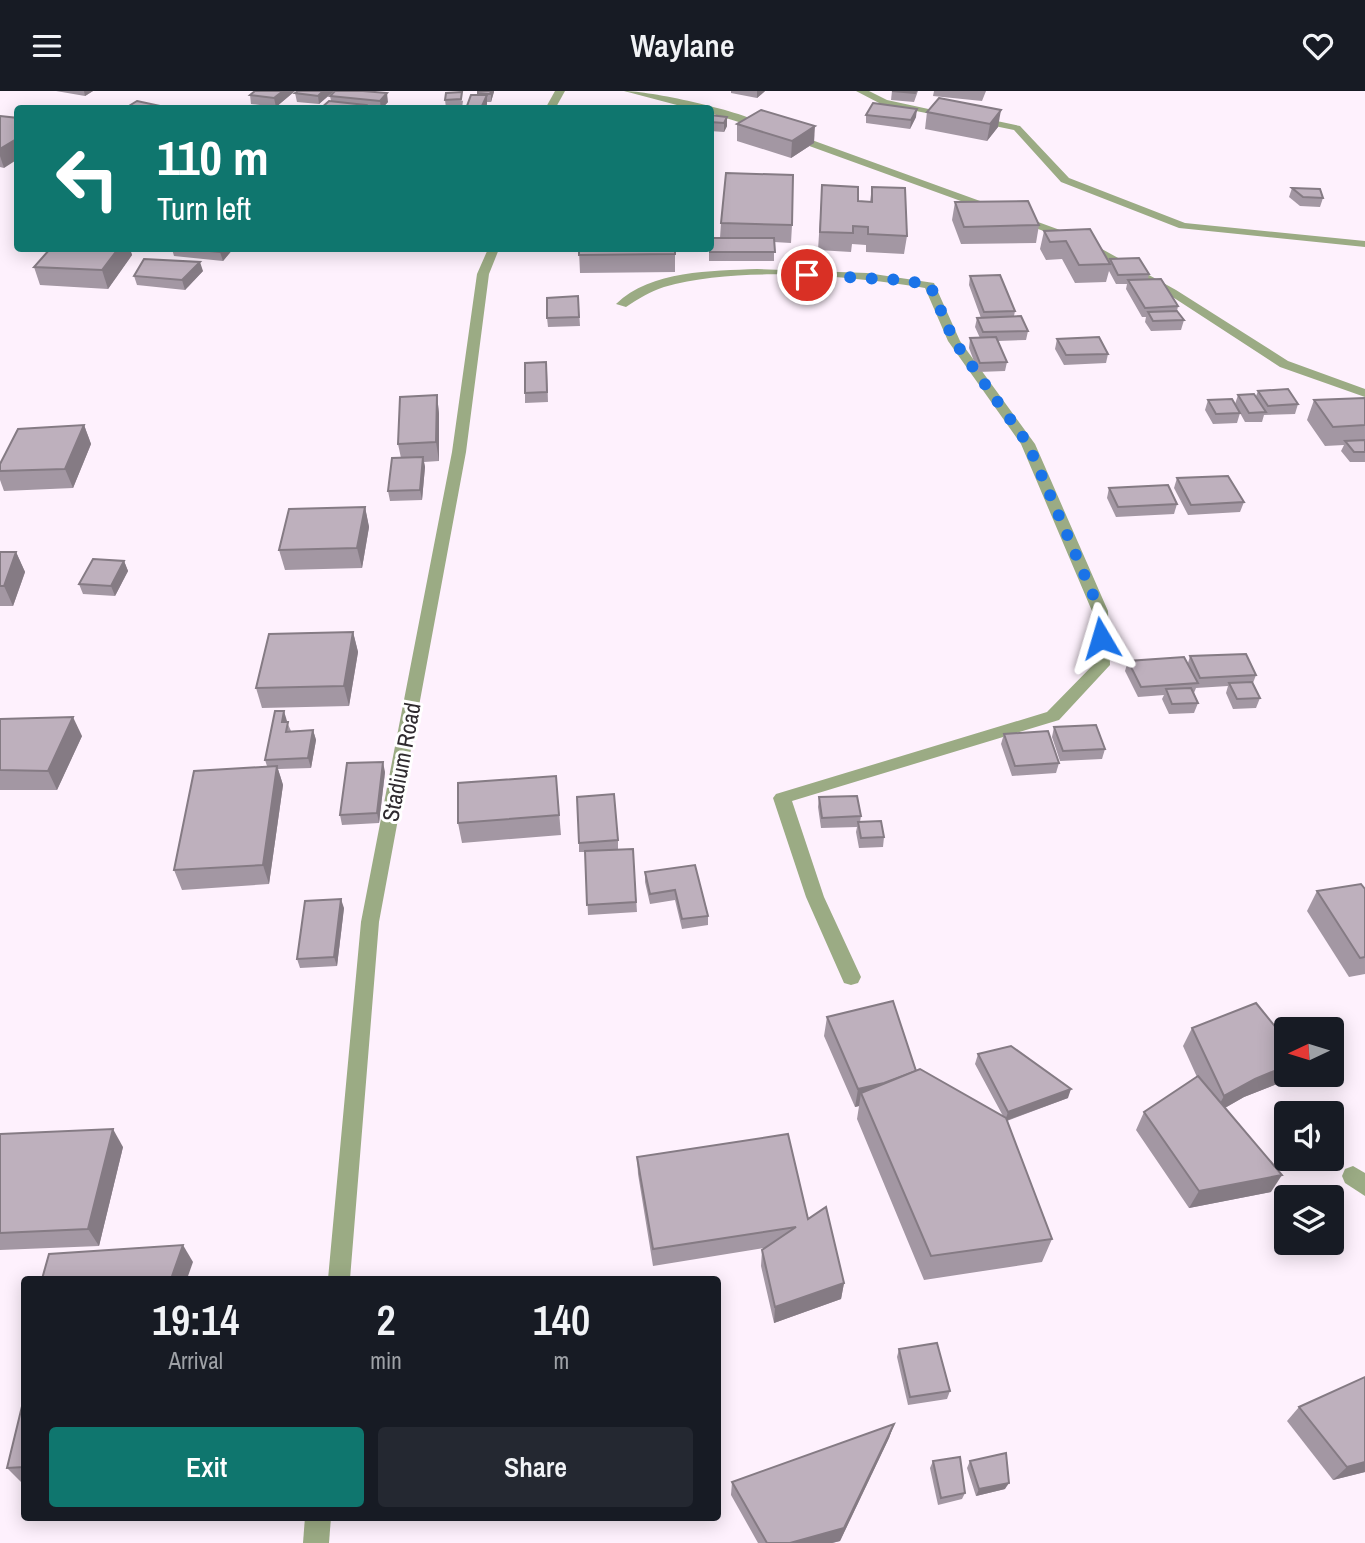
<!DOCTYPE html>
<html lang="en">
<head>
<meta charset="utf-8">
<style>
	body { margin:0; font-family:"Archivo Narrow",sans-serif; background:#242831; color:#f1f3f6; height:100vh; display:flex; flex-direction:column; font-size:26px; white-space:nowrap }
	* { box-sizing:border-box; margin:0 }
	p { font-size:23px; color:#9ea1a6 }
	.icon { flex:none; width:38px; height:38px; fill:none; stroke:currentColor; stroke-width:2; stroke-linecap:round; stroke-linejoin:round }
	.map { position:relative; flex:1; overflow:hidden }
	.side { position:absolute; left:21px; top:1185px; width:700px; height:245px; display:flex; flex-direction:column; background:#171b24; border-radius:7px; box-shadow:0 4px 18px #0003 }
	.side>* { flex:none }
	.top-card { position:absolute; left:14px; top:14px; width:700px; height:147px; border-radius:7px; box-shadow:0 4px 18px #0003; background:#0f766e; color:#fff; overflow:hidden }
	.needle { width:46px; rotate:266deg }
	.tools { position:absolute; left:1274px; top:926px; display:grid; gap:14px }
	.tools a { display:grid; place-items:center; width:70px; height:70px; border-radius:7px; background:#171b24; box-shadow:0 4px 18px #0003; font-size:35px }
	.pin { position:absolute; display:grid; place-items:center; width:60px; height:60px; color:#fff; margin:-30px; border:4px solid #fff; border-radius:50%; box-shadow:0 2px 7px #0007 }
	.me { position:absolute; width:77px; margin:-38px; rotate:353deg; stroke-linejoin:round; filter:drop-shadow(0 0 5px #0008) }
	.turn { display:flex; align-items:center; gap:24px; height:147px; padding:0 28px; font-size:32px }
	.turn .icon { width:91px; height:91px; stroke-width:2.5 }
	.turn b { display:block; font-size:49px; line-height:60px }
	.eta { display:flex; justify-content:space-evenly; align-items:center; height:119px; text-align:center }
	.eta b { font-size:42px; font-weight:600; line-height:49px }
	.button { display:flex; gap:14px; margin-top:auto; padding:14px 28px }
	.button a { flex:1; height:80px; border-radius:7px; background:#0f766e; color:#fff; font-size:28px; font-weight:600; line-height:80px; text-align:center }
	.button a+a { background:#242831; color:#f1f3f6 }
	header { display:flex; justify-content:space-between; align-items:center; height:91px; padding:0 28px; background:#171b24; font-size:32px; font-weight:600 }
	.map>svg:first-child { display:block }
</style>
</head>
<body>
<header><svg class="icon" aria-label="menu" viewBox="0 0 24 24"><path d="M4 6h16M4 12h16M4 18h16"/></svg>Waylane<svg class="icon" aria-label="heart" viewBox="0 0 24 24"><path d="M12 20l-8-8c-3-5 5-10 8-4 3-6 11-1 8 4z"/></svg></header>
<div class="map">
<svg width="1365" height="1452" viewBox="0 0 1365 1452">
	<rect width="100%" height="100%" fill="#fef1fd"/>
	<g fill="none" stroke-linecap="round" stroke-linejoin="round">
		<!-- street -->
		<g fill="#9bab84" fill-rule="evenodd">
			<polygon points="555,0 565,0 555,18 545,18"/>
			<path d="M 624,0 C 652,0 748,21 769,36 L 761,38 L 710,22 L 710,18 L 692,18 Z"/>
			<polygon points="856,0 869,0 887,9 956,24 951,27 881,13"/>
			<polygon points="978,26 1020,35 1069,87 1185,132 1365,150 1365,156 1179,137 1061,91 1014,39 975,31 973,29"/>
			<polygon points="790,44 798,44 1082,147 1176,199 1288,270 1365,298 1365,306 1280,276 1168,203 1074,151 790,48"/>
			<polygon points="488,158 499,158 489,183 466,361 379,831 350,1188 328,1188 361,831 452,361 477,183"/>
			<path d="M 757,178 L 867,182 L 934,192 L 960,250 L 1035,353 L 1108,520 L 1110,574 L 1059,629 L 792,710 L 824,806 L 861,886 L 858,892 L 851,894 L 844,892 L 806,806 L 773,707 L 776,703 L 1047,621 L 1094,573 L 1092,520 L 1021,353 L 948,250 L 925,197 C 848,185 740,174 664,196 C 651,200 638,208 626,216 L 616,213 C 651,179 712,180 757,178 Z"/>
			<polygon points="1353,1075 1365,1082 1365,1105 1345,1092 1342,1085 1345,1078"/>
			<polygon points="305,1426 331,1426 329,1452 303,1452"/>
		</g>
	</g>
	<!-- wall -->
	<g fill="#a397a3">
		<polygon points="56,0 93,0 85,5"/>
		<polygon points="255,0 295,0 276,16 251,13 250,4"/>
		<polygon points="334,0 319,13 297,11 295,2"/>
		<polygon points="478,0 494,0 491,11 487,11 486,18 467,18 467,15 478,4"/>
		<polygon points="731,0 765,0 757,7 731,2"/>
		<polygon points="892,0 918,0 914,11 891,9"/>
		<polygon points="934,0 986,0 982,10 933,5"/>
		<polygon points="446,2 463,10 462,17 446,17 445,9"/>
		<polygon points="330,5 388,11 382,18 366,17 331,10"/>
		<polygon points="939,7 998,36 987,50 925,38 927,21"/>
		<polygon points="710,24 727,26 727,35 724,41 710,40"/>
		<polygon points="866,24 916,26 910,38 866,32"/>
		<polygon points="0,25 4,77 0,76"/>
		<polygon points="737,33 814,52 791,67 737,50"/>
		<polygon points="872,96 907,145 904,163 866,161 866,154 852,153 851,161 818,159 821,112 870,111"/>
		<polygon points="1292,97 1323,107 1320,116 1300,115 1289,106"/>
		<polygon points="955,111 1039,134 1036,152 961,153 952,129"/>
		<polygon points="721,132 792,134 791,152 774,151 774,170 709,170 709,158 720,147"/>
		<polygon points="1044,140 1109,170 1110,168 1149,183 1148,188 1178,215 1177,220 1184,229 1181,239 1151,240 1145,231 1146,226 1142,226 1126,198 1127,193 1116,193 1109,180 1106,191 1075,192 1062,168 1046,169 1040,158"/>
		<polygon points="50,158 130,158 132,164 108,198 40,194 34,176"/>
		<polygon points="172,158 233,158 223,170 174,165"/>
		<polygon points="525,158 675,158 675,181 580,182 579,160"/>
		<polygon points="203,180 185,199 137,194 134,185"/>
		<polygon points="970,185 1015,220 1014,225 1028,240 1026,249 998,250 1007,271 1005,280 978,281 969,257 970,247 980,247 975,236 977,227 981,227 969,194"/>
		<polygon points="578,205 580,235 548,236 547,227"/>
		<polygon points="1057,248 1108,263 1106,272 1064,274 1055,258"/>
		<polygon points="547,280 548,311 525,312 525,302"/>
		<polygon points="1258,300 1298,313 1295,323 1264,324 1262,331 1245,331 1240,322 1237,332 1213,333 1205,319 1208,309 1235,313 1238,304 1256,305"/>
		<polygon points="437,304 439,323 439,370 424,371 425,376 422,409 390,410 388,400 401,367 398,353"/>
		<polygon points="1365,307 1365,371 1350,371 1341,360 1344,354 1325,355 1307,329 1314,309"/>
		<polygon points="84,334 91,353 73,397 4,400 0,389 0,373"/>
		<polygon points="1177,387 1244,411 1240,421 1188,424 1174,397"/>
		<polygon points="1109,397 1177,413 1174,423 1116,426 1107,407"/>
		<polygon points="365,416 369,436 362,477 285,479 279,459"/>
		<polygon points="0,461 16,461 25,481 13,515 0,515"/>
		<polygon points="124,470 128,480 115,505 83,503 79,493"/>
		<polygon points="353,541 358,561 349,615 262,617 256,597"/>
		<polygon points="1190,565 1256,584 1253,592 1260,607 1256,617 1233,618 1226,602 1228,595 1196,597 1194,602 1198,612 1194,622 1169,623 1162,608 1164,604 1138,606 1125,580 1128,570 1188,572"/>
		<polygon points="0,628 82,645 57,699 0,699"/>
		<polygon points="287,631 291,640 313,639 316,649 311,677 278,678 283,694 269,793 182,799 174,779 267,675 265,669"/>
		<polygon points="1054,636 1105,658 1102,668 1060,670 1052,646"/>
		<polygon points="1004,643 1059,672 1056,682 1012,685 1001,653"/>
		<polygon points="385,681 379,732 342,734 340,724"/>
		<polygon points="556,685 561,744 462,752 458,732"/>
		<polygon points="819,706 861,725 860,731 884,746 883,756 859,757 856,741 857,736 821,737 818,716"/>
		<polygon points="618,749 618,759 633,758 637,821 588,824 585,761 579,761 579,752"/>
		<polygon points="695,774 708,825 708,834 682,838 675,809 650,813 645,791 645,781"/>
		<polygon points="1365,798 1365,883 1349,886 1307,820 1317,800"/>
		<polygon points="344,817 337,875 300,877 297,868"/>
		<polygon points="827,926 916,980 1003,1025 975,973 978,963 1068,1007 1007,1030 1052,1148 1042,1171 924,1189 857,1028 859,1015 855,1016 824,945"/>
		<polygon points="1192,937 1286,984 1294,984 1292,987 1244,1006 1225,1017 1271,1101 1189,1117 1136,1039 1144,1021 1197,986 1183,955"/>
		<polygon points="0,1043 123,1056 99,1155 0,1159"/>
		<polygon points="637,1066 808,1128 844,1192 841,1208 774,1232 761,1175 762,1159 764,1157 653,1175 638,1083"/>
		<polygon points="899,1258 950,1300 947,1308 908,1314 897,1266"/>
		<polygon points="24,1307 24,1394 7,1377"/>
		<polygon points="1299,1316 1365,1381 1333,1389 1287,1330"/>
		<polygon points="894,1333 889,1347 840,1450 832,1452 758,1452 731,1404 732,1391"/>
		<polygon points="933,1370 965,1402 962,1408 938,1414 930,1377"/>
		<polygon points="970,1370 1005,1398 976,1405 967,1377"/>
	</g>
	<!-- shaded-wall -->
	<g fill="#857b84">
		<polygon points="84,0 93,0 85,5"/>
		<polygon points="283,0 295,0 276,16 274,7"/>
		<polygon points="323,0 334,0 319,13 318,5"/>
		<polygon points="491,0 494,0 494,1 491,11"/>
		<polygon points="757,0 765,0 757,7"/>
		<polygon points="387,2 388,11 381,18 380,10"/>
		<polygon points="487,4 487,13 486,18 483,18 482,15"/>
		<polygon points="917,18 916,26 910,38 911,29"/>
		<polygon points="1001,19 998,36 987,50 990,33"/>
		<polygon points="727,26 727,35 724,41 724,32"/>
		<polygon points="815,35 814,52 791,67 792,50"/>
		<polygon points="18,47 18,68 4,77 0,65 0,58"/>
		<polygon points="118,158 130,158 132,164 108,198 102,179"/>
		<polygon points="223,158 233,158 223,170 220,161"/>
		<polygon points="200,171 203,180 185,199 182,189"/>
		<polygon points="437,304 439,323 439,370 436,351"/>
		<polygon points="84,334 91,353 73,397 65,378"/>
		<polygon points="423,366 425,376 422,409 420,399"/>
		<polygon points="365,416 369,436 362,477 357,457"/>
		<polygon points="16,461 25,481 13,515 4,495"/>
		<polygon points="124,470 128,480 115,505 111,495"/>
		<polygon points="353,541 358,561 349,615 344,595"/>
		<polygon points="284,620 287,630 285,641 282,631"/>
		<polygon points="73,626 82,645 57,699 48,680"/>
		<polygon points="313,639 316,649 311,677 308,667"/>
		<polygon points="383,671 385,681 379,732 377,722"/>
		<polygon points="277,675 283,694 269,793 263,774"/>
		<polygon points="341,808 344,817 337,875 334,866"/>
		<polygon points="1286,975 1286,984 1294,984 1292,987 1244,1006 1214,1023 1224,1005 1255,988"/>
		<polygon points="918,986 861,1002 859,1015 855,1016 858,998"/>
		<polygon points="1071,998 1068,1007 1005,1030 1008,1021"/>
		<polygon points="113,1038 123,1056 99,1155 88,1138"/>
		<polygon points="1282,1084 1271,1101 1189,1117 1199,1100"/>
		<polygon points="183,1154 193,1171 187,1188 171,1188"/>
		<polygon points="844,1192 841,1208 774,1232 775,1216"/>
		<polygon points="894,1333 889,1347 840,1450 832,1452 790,1452"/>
		<polygon points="1365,1371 1365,1381 1333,1389 1347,1376"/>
		<polygon points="1009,1392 1005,1398 976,1405 979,1398"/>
	</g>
	<!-- building -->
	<g fill="#beb0bd" stroke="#857b84" stroke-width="2">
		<polygon points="255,0 283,0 274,7 250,4"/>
		<polygon points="298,0 323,0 318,5 295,2"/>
		<polygon points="335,0 363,0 387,2 380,10 330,5"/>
		<polygon points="478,0 491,0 490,3 478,2"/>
		<polygon points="892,0 916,0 915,2"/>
		<polygon points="462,1 461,8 445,9 446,2"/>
		<polygon points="471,4 487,4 482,15 467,15"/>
		<polygon points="939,7 1001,19 990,33 927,21"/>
		<polygon points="137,10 174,18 124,18"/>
		<polygon points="329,10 366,14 362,18 320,18"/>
		<polygon points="873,12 917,18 911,29 866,24"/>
		<polygon points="761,19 815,35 792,50 737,33"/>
		<polygon points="710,24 727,26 724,32 710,31"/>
		<polygon points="0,25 18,27 18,47 0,58"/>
		<polygon points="726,82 793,84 792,134 721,132"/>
		<polygon points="822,94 858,96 858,110 872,111 872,96 905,97 907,145 868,143 868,136 853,135 853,142 820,141"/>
		<polygon points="1292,97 1320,98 1323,107 1303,106"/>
		<polygon points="1028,110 1039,134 964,136 955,111"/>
		<polygon points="1090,138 1110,173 1079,174 1066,150 1050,151 1044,140"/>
		<polygon points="710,147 774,147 775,161 710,161"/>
		<polygon points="50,158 118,158 102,179 34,176"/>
		<polygon points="187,158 223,158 220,161"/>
		<polygon points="579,158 675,158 675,163 579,164"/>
		<polygon points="1139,167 1149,183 1118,184 1110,168"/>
		<polygon points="144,168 200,171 182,189 134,185"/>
		<polygon points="1000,184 1015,220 984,221 970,185"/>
		<polygon points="1161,188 1178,215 1145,217 1128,189"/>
		<polygon points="578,205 579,226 547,227 547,207"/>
		<polygon points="1177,220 1184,229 1153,230 1148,221"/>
		<polygon points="1021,225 1028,240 983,241 977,227"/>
		<polygon points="996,246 1007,271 980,272 970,247"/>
		<polygon points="1099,246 1108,263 1066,264 1057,248"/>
		<polygon points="546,271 547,301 525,302 525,272"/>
		<polygon points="1288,298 1298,313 1268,315 1258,300"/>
		<polygon points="1254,303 1266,321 1249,322 1238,304"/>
		<polygon points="437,304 436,351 398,353 400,306"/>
		<polygon points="1365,307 1365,334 1333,336 1314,309"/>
		<polygon points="1232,308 1240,322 1216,323 1208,309"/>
		<polygon points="84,334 65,378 0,380 0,373 18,338"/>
		<polygon points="1365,349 1365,361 1354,361 1345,350"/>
		<polygon points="423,366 420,399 388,400 392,367"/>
		<polygon points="1228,385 1244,411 1191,414 1177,387"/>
		<polygon points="1168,394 1177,413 1118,416 1109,397"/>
		<polygon points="365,416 357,457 279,459 289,418"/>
		<polygon points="0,461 16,461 4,495 0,495"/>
		<polygon points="93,468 124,470 111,495 79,493"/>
		<polygon points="353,541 344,595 256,597 269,543"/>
		<polygon points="1246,563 1256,584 1200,587 1190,565"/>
		<polygon points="1184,566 1198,592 1141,596 1128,570"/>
		<polygon points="1252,591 1260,607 1237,608 1229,592"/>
		<polygon points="1191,597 1198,612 1172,613 1166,598"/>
		<polygon points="275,620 284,620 282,631 288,631 286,641 313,639 308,667 265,669"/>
		<polygon points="73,626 48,680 0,679 0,628"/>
		<polygon points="1096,634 1105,658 1063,660 1054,636"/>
		<polygon points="1048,640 1059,672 1015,675 1004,643"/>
		<polygon points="383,671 377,722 340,724 347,672"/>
		<polygon points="277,675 263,774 174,779 194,680"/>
		<polygon points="556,685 559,724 458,732 458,692"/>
		<polygon points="614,703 618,749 579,752 577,706"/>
		<polygon points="857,705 861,725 822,727 819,706"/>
		<polygon points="881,730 884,746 861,747 858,731"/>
		<polygon points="633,758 636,811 587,814 585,760"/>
		<polygon points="695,774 708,825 682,828 675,799 650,803 645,781"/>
		<polygon points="1361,793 1365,798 1365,866 1360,867 1317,800"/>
		<polygon points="341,808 334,866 297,868 305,810"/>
		<polygon points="893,910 916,980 884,992 858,998 827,926"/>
		<polygon points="1256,912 1286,949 1286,975 1255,988 1224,1005 1192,937"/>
		<polygon points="1011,955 1071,998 1008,1021 978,963"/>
		<polygon points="920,978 1006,1027 1052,1148 931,1165 861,1002"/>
		<polygon points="1198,985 1282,1084 1199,1100 1144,1021"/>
		<polygon points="113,1038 88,1138 0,1142 0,1043"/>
		<polygon points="788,1043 808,1128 826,1116 844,1192 775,1216 762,1159 796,1136 653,1158 637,1066"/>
		<polygon points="183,1154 171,1188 42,1188 49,1163"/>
		<polygon points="937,1252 950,1300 910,1306 899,1258"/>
		<polygon points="1365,1286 1365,1371 1347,1376 1299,1316"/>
		<polygon points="24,1307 24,1376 7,1377"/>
		<polygon points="894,1333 844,1437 790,1452 767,1452 732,1391"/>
		<polygon points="1006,1362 1009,1392 979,1398 970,1370"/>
		<polygon points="960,1366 965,1402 941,1407 933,1370"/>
	</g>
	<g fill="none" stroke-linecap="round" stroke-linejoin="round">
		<!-- route -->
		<polyline stroke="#1a73e8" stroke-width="12" stroke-dasharray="0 21.6" points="807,184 901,189 930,194 954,250 1028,353 1100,520 1101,547"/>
	</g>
	<g text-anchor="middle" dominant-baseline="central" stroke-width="6" stroke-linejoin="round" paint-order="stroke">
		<!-- street labels -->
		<g font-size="23" fill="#2f2a2f" stroke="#fff">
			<text transform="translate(401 671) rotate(-79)">Stadium Road</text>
		</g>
	</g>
</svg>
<div class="tools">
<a><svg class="needle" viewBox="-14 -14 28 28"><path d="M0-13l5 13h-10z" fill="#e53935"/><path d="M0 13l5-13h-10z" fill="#9ea1a6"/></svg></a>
<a><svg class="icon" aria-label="sound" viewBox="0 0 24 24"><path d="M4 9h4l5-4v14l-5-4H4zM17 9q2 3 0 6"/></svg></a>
<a><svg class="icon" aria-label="layers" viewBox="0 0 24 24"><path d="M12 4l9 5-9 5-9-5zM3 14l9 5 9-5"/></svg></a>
</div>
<div class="pin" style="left:807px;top:184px;background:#d93025"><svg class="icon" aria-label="arrive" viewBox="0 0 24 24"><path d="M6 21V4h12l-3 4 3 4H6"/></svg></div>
<svg class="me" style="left:1101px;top:547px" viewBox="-20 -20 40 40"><path d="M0-17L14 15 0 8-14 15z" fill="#1a73e8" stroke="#fff" stroke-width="4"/></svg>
<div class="top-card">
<div class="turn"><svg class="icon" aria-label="left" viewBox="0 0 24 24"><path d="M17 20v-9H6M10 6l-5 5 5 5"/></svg><div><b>110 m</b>Turn left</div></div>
</div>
<section class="side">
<div class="eta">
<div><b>19:14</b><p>Arrival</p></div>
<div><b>2</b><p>min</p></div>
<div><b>140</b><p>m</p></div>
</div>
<div class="button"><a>Exit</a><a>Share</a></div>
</section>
</div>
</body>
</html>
